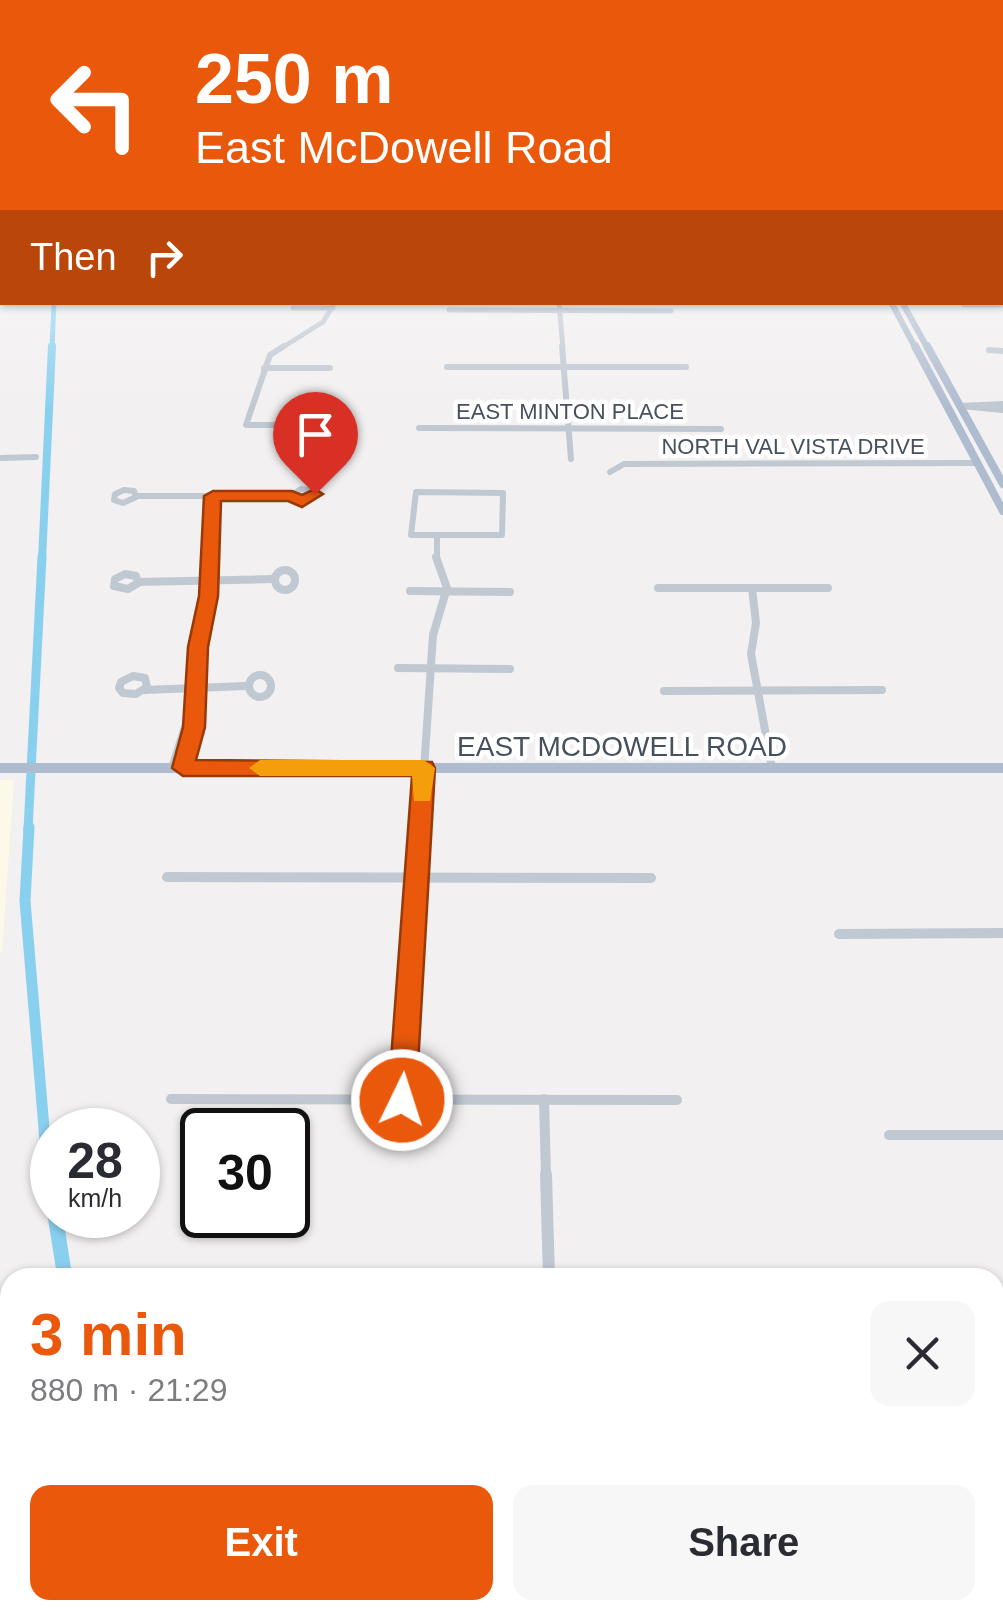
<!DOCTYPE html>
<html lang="en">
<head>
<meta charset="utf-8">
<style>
	body { margin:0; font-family:Helvetica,sans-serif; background:#f7f7f7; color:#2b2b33; height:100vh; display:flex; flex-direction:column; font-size:38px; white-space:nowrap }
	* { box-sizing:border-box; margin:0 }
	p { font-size:32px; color:#7c7c81 }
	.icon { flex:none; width:55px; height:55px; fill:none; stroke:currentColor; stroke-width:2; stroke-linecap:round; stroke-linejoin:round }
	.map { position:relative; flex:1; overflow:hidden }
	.details { position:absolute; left:0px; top:1268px; width:1005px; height:352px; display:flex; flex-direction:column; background:#fff; border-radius:30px 30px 0 0; box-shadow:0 2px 8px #0004 }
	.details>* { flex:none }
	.banner { position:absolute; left:0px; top:0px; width:1005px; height:305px; box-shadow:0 2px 8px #0004; background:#ea580c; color:#fff; overflow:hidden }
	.speed { position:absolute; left:30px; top:1108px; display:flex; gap:20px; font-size:50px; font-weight:700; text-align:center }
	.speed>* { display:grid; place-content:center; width:130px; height:130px; border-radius:50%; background:#fff; box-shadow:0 2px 8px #0004; line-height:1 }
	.speed small { font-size:25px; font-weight:400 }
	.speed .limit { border:5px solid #111; border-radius:15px; background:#fff; color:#111 }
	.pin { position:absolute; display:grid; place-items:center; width:85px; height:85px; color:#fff; margin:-102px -42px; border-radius:50% 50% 50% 0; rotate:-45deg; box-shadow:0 0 10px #0007 }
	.pin .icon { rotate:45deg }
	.me { position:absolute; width:110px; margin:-55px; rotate:4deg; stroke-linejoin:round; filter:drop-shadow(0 0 8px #0008) }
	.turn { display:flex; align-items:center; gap:35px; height:210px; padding:0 30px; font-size:45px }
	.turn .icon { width:130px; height:130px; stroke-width:2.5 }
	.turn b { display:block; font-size:70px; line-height:85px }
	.then { display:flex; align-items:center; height:95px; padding:0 30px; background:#0003; gap:20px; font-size:38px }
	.round { display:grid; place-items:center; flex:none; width:105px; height:105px; border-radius:20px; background:#f7f7f7 }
	.head { display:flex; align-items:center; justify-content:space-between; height:170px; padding:0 30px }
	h1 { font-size:60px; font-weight:600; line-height:75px; color:#ea580c }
	.primary-button { display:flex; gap:20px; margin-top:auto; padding:20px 30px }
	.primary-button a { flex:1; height:115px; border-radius:20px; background:#ea580c; color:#fff; font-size:40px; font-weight:600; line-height:115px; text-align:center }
	.primary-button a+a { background:#f7f7f7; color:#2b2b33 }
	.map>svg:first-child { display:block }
</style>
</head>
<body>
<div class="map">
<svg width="1003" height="1619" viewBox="0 0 1003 1619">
	<rect width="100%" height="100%" fill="#f2f0f0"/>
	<!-- commercial -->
	<polygon fill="#fdf9e9" points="0,780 14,780 2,952 0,952"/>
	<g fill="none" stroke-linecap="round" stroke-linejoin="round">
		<!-- canal-far4 -->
		<polyline stroke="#89d0ef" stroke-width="5" points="52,349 54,302"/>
		<!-- canal-far3 -->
		<polyline stroke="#89d0ef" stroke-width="8" points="42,560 52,346"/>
		<!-- canal-far2 -->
		<polyline stroke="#89d0ef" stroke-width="9" points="28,830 42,557"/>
		<!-- canal-far1 -->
		<polyline stroke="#89d0ef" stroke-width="11" points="29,827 25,901 48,1176"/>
		<!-- canal -->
		<g stroke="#89d0ef" stroke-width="15">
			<polyline points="48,1174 52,1201"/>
			<polyline points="55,1215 65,1278"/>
			<polyline points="128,1610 130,1619"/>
		</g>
		<!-- minor-far4 -->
		<g stroke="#c0c8d2" stroke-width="5">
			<polyline points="559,302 563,349"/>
			<polyline points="964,305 1003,305"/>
			<polyline points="293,308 333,308"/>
			<polyline points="449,310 671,311"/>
			<polyline points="280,349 323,322 335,302"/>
		</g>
		<!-- minor-far3 -->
		<g stroke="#c0c8d2" stroke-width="6">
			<polyline points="284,346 270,355 246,425 319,425"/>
			<polyline points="562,346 571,459"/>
			<polyline points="989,350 1003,351"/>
			<polyline points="447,367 686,367"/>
			<polyline points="264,368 330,368"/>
			<polyline points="960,406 1003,404"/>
			<polyline points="961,406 1003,410"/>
			<polyline points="419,428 721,429"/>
			<polyline points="0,458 36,457"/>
			<polyline points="610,472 624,464 978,463"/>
			<polygon points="301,489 312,491 314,497 306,502 293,500 293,494"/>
			<polygon points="124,490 134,491 136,497 123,503 114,500 115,494"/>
			<polygon points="416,492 503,493 502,535 411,535"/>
			<polyline points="136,496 292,496"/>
			<polyline points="437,535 437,560"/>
			<polyline points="210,560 213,496"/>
		</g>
		<!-- minor-far2 -->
		<g stroke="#c0c8d2" stroke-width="8">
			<circle cx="285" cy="580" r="10"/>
			<polygon points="125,574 136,576 138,583 128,589 114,586 115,579"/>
			<polyline points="138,582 273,579"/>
			<polyline points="658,588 828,588"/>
			<polyline points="752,588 756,623 751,654 772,768"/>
			<polyline points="410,591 510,592"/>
			<polyline points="398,668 510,669"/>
			<circle cx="260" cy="686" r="11"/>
			<polygon points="133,676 145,678 147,687 136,694 123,693 119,688 121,682"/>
			<polyline points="144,690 246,686"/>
			<polyline points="664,691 882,690"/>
			<polyline points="172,768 185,727 193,715"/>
			<path d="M 183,768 C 194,728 194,692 198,651 C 201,619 208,589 210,557"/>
			<polyline points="420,830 433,635 447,588 436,557"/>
		</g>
		<!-- minor-far1 -->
		<g stroke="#c0c8d2" stroke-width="10">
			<polyline points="167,877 651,878"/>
			<polyline points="839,934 1003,933"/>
			<polyline points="171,1099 677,1100"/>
			<polyline points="544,1099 546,1176"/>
			<polyline points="402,1100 420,827"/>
			<polyline points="889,1135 1003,1135"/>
		</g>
		<!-- minor -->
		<g stroke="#c0c8d2" stroke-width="12">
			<polyline points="546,1174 549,1278"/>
			<polyline points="995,1447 1003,1447"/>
			<polyline points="995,1609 997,1619"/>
		</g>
		<!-- major-far2 -->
		<g stroke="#afbccf" stroke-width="6">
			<polyline points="891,302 916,349"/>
			<polyline points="902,302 928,349"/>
		</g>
		<!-- major-far1 -->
		<g stroke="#afbccf" stroke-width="8">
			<polyline points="915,346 1003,511"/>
			<polyline points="927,346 1003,484"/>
		</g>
		<!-- major -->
		<polyline stroke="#afbccf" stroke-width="10" points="0,768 1003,768"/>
	</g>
	<!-- shaded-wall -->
	<polygon fill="#8f9094" points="0,1547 3,1569 0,1571"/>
	<!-- sky -->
	<linearGradient id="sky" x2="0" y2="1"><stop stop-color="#82bfeb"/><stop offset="0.45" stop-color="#f9f8f8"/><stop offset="1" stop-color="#f9f8f8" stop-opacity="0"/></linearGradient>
	<rect width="1003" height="410" fill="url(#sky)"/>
	<!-- route -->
	<polygon fill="#ea580c" stroke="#983908" stroke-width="2.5" points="315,489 323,494 302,507 288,501 221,501 218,596 208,647 205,727 196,760 432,762 435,768 416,1100 412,1110 402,1114 392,1110 388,1100 412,776 183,776 172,768 183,727 188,647 199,596 204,496 213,491 292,491 302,495"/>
	<!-- slow -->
	<polygon fill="#f59e0b" points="260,760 424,760 435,768 430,801 414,801 412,776 260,776 249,768"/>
	<g text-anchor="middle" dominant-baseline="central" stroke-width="9" stroke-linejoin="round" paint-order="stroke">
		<!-- far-street labels -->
		<g font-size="22" fill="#47515e" stroke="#fff">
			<text x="570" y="411">EAST MINTON PLACE</text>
			<text x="793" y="446">NORTH VAL VISTA DRIVE</text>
		</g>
		<!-- street labels -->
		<g font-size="28" fill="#47515e" stroke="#fff">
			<text x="622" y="746">EAST MCDOWELL ROAD</text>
		</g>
	</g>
</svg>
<div class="speed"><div>28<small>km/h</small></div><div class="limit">30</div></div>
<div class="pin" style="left:315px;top:494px;background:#d93025"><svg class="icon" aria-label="arrive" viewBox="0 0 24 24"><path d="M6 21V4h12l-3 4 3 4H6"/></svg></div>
<svg class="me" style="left:402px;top:1100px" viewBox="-20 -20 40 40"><circle r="17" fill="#ea580c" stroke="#fff" stroke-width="3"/><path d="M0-11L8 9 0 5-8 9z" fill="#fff"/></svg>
<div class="banner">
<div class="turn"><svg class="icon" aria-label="left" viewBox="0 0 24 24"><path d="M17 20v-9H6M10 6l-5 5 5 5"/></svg><div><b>250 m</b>East McDowell Road</div></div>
<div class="then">Then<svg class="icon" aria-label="right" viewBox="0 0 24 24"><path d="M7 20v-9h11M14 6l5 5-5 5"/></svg></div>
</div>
<section class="details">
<div class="head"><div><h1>3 min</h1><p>880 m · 21:29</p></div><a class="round"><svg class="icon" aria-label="close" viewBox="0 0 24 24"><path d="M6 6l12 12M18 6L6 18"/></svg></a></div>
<div class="primary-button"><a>Exit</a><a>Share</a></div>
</section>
</div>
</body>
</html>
